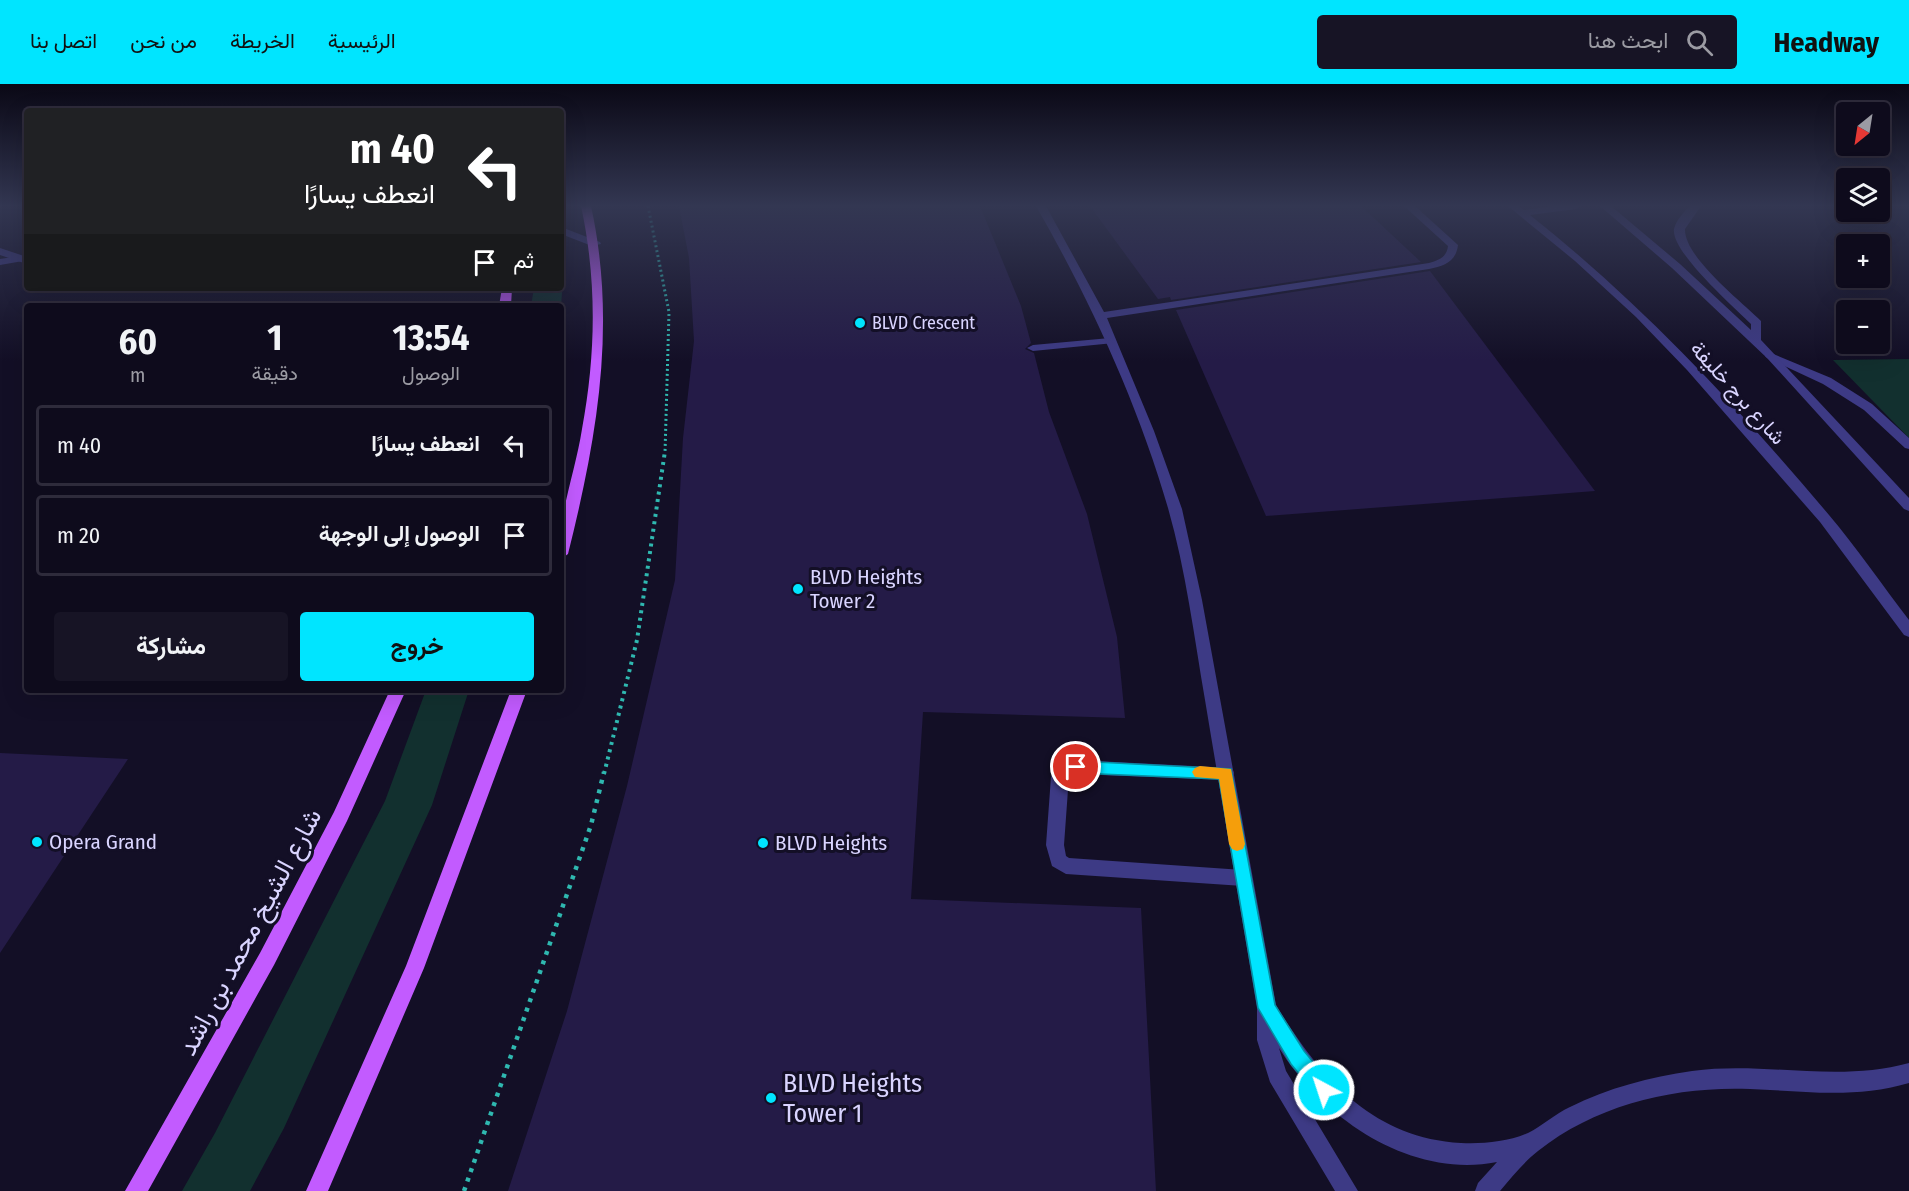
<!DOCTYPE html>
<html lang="ar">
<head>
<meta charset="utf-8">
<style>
	body { margin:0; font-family:"Fira Sans Condensed",Vazirmatn,sans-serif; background:#171425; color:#f1f3f6; direction:rtl; height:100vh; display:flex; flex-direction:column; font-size:22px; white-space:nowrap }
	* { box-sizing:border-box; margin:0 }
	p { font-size:20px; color:#9b9ba3 }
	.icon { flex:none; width:33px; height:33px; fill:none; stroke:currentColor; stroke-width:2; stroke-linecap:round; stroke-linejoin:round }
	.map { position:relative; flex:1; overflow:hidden; direction:ltr }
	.drawer { position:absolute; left:24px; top:219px; width:540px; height:390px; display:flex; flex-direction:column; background:#0e0b1c; border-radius:6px; box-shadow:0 6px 24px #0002,0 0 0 2px #2e2b3b; direction:rtl }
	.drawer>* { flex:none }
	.top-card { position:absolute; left:24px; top:24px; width:540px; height:183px; border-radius:6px; box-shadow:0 6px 24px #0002,0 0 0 2px #2e2b3b; direction:rtl; background:#202124; color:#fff; overflow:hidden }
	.needle { width:39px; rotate:210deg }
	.fabs { position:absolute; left:1836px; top:18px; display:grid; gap:12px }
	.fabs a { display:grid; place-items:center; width:54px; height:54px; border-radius:6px; background:#0e0b1c; box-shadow:0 6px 24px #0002,0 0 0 2px #2e2b3b; font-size:30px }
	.pin { position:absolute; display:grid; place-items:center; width:51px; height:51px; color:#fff; margin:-26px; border:3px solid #fff; border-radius:50%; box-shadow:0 2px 6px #0007 }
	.me { position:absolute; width:66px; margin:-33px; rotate:320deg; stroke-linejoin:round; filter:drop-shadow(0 0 4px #0008) }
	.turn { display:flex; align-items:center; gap:21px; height:126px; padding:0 30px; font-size:27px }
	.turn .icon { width:78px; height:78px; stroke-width:2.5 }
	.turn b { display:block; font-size:42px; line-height:51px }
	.then { display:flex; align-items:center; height:57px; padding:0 30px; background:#0003; gap:12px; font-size:22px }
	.eta { display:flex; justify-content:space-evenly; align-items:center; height:102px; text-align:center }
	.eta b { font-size:36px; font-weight:700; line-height:42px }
	.button { display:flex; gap:12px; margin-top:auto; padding:12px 30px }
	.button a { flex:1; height:69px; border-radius:6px; background:#00e5ff; color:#111; font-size:24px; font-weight:700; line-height:69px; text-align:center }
	.button a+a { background:#171425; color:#f1f3f6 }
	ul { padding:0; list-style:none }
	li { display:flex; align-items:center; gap:18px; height:81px; margin:0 12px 9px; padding:0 18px; border:3px solid #2e2b3b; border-radius:6px }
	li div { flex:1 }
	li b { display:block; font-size:22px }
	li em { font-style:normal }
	header { display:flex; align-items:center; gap:36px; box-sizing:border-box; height:84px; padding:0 30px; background:#00e5ff; color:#111 }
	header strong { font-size:28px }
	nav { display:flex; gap:33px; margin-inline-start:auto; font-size:21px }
	.search { width:420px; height:54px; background:#171425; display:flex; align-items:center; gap:15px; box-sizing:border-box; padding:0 21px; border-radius:6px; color:#9b9ba3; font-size:22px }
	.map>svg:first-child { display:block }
</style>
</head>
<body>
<header>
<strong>Headway</strong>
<div class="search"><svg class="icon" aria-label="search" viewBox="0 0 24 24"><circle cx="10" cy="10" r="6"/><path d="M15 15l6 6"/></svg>ابحث هنا</div>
<nav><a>الرئيسية</a><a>الخريطة</a><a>من نحن</a><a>اتصل بنا</a></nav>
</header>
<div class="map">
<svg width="1909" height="1107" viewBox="0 0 1909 1107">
	<rect width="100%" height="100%" fill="#130f26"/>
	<!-- green -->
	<g fill="#12302f">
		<polygon points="561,182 564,184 561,222 531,222 534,204 561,204"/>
		<polygon points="1909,275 1909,354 1833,276"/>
		<polygon points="426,606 469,606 432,721 284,1044 250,1107 182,1107 215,1049 385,717"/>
	</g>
	<!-- building -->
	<g fill="#241b47">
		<polygon points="679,122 980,122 1021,222 1031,259 1025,265 1034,269 1049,328 1087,430 1117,553 1125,634 923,628 911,815 1141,824 1156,1107 508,1107 567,927 627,702 675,496 683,354 694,257 689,174"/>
		<polygon points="1090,122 1361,122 1421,178 1171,216 1170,213 1158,215"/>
		<polygon points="1430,187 1595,407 1266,432 1176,226"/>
		<polygon points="0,669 128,675 0,869"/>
	</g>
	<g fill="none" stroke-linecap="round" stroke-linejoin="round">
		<!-- path-far2 -->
		<polyline stroke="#2fb8b0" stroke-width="3" stroke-dasharray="2 3" stroke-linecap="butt" points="648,122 669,228 665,369"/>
		<!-- path-far1 -->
		<polyline stroke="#2fb8b0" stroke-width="4" stroke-dasharray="3 4.5" stroke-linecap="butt" points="604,690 637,556 665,367"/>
		<!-- path -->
		<polyline stroke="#2fb8b0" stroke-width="4.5" stroke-dasharray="4 6" stroke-linecap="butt" points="464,1107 591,741 604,688"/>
		<!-- service -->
		<g fill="#3d3a85" fill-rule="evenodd">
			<polygon points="19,172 23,173 23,177 0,181 0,175"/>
			<polygon points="1110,254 1114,255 1114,259 1033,267 1027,264 1033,261"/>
			<polygon points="1771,269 1831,294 1872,320 1909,354 1909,365 1905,364 1864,326 1823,300 1767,274 1765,272"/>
			<polygon points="1076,676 1232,684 1234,689 1232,694 1226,696 1076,690 1069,692 1064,761 1066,772 1069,774 1243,786 1249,788 1252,794 1249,800 1243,802 1066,790 1052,782 1046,761 1051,693 1057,682"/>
		</g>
		<!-- minor -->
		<g fill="#3d3a85" fill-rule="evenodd">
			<path d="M 1036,122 L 1046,122 L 1104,228 L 1429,179 C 1439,176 1447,173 1448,162 L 1404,122 L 1415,122 L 1458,161 C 1456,178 1444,182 1429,185 L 1107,234 L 1154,347 L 1182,425 L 1202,516 L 1276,921 C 1319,992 1371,1054 1461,1059 C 1482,1060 1508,1058 1528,1049 C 1542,1042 1555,1030 1570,1023 C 1608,1004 1650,993 1692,987 C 1765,977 1837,999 1909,979 L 1909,999 C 1855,1015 1804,1007 1750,1005 C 1676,1002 1597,1020 1538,1067 C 1524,1078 1512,1093 1500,1107 L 1475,1107 L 1478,1099 L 1497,1078 C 1411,1095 1323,1035 1279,964 L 1286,987 L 1358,1107 L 1335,1107 L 1270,998 L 1257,956 L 1257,924 C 1240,821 1222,719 1205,616 C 1194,552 1186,487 1168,424 C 1138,320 1090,216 1036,122 Z"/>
			<polygon points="561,143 600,158 601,160 592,162 561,150"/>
			<polygon points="0,164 27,173 27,180 0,171"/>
		</g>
		<!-- tertiary -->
		<g fill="#3d3a85" fill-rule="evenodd">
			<path d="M 1508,122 L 1519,122 L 1524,126 L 1555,122 L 1581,122 L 1576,125 L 1530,131 C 1641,219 1738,323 1829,431 C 1857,464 1882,501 1909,536 L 1909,553 L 1904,551 L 1820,438 L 1687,286 L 1636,233 L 1575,177 Z"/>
			<path d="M 1600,122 L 1611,122 L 1680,180 L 1751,246 L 1751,240 C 1734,223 1671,168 1674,145 C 1676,136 1684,128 1690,122 L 1701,122 L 1685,145 C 1684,173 1741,217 1761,237 L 1761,256 L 1909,414 L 1909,427 L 1904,425 L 1767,274 L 1672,184 Z"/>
		</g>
		<!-- primary -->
		<g fill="#c25bff" fill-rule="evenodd">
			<path d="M 581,122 L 591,122 C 617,241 597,354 568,470 L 561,475 C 561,465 560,453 561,443 C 566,410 577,377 582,345 C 596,270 597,196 581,122 Z"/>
			<polygon points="502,204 512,204 511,222 499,222"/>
			<polygon points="390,606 406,606 347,737 274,881 148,1107 125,1107 260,869 334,728"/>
			<polygon points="511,606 527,606 424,884 328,1107 306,1107 406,882"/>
		</g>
	</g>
	<!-- sky -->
	<linearGradient id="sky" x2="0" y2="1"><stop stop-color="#0a0815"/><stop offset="0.44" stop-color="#333752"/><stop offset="1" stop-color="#333752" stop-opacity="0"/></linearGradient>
	<rect width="1909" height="277" fill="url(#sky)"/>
	<!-- route -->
	<polygon fill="#00e5ff" stroke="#0095a6" stroke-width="1.5" points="1076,677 1231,685 1275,921 1304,967 1331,1000 1334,1006 1331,1013 1324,1016 1318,1013 1291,980 1258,924 1219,695 1076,689 1071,688 1069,683 1071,679"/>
	<!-- slow -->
	<polygon fill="#f59e0b" points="1200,682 1231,685 1245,760 1243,765 1237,767 1232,765 1229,760 1219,695 1195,693 1192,688 1195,684"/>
	<!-- markers -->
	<g fill="#00e5ff" stroke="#130f26" stroke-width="2">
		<circle cx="860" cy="239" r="6"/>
		<circle cx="798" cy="505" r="6"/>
		<circle cx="37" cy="758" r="6"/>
		<circle cx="763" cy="759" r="6"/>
		<circle cx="771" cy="1014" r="6"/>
	</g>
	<g text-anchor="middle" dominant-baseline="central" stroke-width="6" stroke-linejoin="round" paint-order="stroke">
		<!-- far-poi labels -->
		<g font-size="18" fill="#d9d4ff" stroke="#130f26" text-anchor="start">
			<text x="872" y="239">BLVD Crescent</text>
		</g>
		<!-- street labels -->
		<g font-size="21" fill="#d9d4ff" stroke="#130f26">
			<text transform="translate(1738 309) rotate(48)">شارع برج خليفة</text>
		</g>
		<!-- poi labels -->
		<g font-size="21" fill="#d9d4ff" stroke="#130f26" text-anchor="start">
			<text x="810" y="493">BLVD Heights<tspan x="810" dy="24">Tower 2</tspan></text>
			<text x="49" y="758">Opera Grand</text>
			<text x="775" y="759">BLVD Heights</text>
		</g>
		<!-- near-street labels -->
		<g font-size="26" fill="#d9d4ff" stroke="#130f26">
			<text transform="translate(250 848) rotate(-62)">شارع الشيخ محمد بن راشد</text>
		</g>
		<!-- near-poi labels -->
		<g font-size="26" fill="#d9d4ff" stroke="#130f26" text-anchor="start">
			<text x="783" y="999">BLVD Heights<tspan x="783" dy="30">Tower 1</tspan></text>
		</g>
	</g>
</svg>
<div class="fabs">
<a><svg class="needle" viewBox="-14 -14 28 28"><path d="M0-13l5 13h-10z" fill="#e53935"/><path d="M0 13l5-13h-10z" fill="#9b9ba3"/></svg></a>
<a><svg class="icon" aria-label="layers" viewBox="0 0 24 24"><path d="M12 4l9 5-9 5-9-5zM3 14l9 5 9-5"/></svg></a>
<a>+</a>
<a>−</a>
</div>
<div class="pin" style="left:1076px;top:683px;background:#d93025"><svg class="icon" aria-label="arrive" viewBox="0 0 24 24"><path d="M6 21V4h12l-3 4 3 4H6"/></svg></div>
<svg class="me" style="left:1324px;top:1006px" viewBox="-20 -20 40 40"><circle r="17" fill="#00e5ff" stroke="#fff" stroke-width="3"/><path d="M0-11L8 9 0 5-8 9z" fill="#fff"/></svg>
<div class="top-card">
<div class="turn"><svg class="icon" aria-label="left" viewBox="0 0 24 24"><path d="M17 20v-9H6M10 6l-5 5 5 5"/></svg><div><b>40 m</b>انعطف يسارًا</div></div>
<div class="then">ثم<svg class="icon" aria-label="arrive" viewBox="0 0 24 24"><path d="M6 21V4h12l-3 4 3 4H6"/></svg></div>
</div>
<section class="drawer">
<div class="eta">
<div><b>13:54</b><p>الوصول</p></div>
<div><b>1</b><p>دقيقة</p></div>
<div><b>60</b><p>m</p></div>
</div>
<ul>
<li><svg class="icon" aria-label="left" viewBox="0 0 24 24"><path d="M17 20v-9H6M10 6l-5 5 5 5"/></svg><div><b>انعطف يسارًا</b></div><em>40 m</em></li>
<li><svg class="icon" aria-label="arrive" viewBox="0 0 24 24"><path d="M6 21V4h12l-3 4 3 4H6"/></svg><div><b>الوصول إلى الوجهة</b></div><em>20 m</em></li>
</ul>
<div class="button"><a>خروج</a><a>مشاركة</a></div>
</section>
</div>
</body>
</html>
